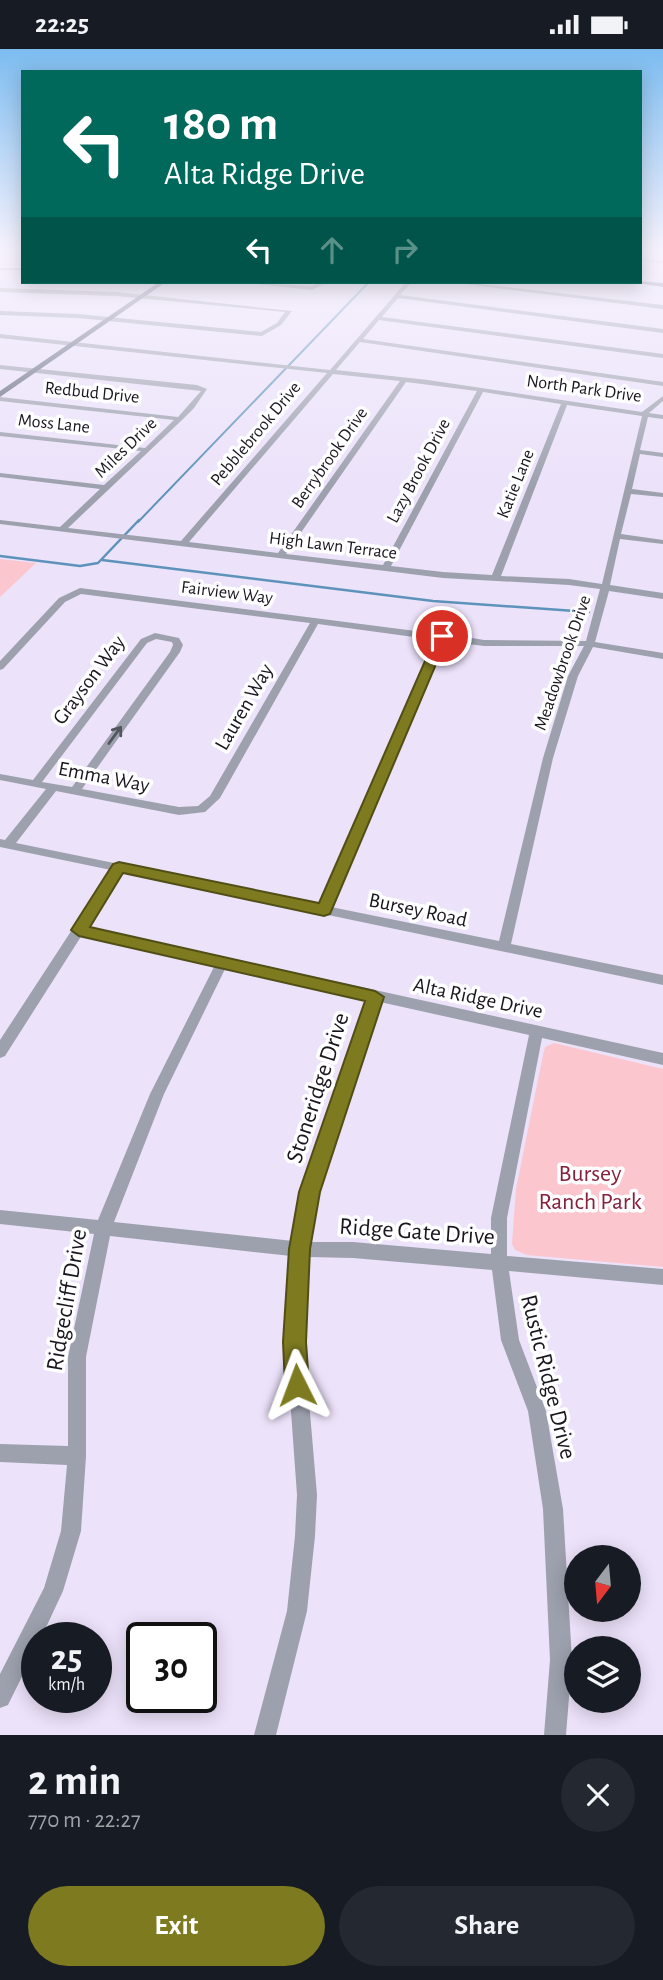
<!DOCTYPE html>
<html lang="en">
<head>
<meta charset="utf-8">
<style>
	body { margin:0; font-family:"Alegreya Sans",sans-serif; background:#242831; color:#f1f3f6; height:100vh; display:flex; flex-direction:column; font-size:26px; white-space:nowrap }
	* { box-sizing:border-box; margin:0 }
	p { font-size:23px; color:#9ea1a6 }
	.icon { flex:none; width:38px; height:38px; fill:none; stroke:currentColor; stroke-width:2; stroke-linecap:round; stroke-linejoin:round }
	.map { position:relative; height:1686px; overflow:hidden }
	.details { display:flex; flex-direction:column; background:#171b24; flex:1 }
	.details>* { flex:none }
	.top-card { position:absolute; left:21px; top:21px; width:621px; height:214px; border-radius:0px; box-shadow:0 4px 18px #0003; background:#00695c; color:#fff; overflow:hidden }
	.needle { width:46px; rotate:196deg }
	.buttons { position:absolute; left:564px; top:1496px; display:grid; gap:14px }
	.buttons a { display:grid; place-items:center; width:77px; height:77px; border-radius:50%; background:#171b24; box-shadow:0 4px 18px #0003; font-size:35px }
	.speed { position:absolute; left:21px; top:1573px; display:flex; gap:14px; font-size:35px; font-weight:700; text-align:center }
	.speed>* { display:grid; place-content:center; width:91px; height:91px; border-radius:50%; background:#171b24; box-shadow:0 4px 18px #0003; line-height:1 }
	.speed small { font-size:18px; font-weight:400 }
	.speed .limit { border:4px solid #111; border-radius:10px; background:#fff; color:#111 }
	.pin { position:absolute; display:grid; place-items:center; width:60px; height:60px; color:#fff; margin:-30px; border:4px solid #fff; border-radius:50%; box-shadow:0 2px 7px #0007 }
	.me { position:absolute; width:77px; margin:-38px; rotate:357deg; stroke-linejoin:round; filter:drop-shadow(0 0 5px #0008) }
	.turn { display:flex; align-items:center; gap:24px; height:147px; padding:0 28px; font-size:32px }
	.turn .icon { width:91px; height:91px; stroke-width:2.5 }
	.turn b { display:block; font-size:49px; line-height:60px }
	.lanes { display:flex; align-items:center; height:66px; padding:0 28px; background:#0003; justify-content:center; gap:35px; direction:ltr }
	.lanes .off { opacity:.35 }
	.round { display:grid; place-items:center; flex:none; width:74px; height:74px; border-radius:37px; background:#242831 }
	.summary { display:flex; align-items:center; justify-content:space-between; height:119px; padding:0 28px }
	h1 { font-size:42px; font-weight:700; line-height:52px }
	.action { display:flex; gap:14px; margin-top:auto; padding:14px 28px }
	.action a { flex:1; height:80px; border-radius:42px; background:#7d7a20; color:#fff; font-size:28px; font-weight:700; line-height:80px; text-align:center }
	.action a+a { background:#242831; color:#f1f3f6 }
	.status { display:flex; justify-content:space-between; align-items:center; height:49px; padding:0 35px; background:#171b24; direction:ltr }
	.status svg { height:19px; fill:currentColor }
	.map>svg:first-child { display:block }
</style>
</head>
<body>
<div class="status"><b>22:25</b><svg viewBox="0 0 49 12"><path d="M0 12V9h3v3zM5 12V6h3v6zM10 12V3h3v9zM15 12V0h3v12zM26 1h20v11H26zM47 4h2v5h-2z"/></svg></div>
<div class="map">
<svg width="663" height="1686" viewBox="0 0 663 1686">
	<rect width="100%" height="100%" fill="#ece2fa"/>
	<!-- green -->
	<g fill="#fcc6ce">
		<polygon points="0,510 36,514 0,548"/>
		<polygon points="554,994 663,1020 663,1218 527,1206 515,1201 512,1195 516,1140 543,1006 545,998"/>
	</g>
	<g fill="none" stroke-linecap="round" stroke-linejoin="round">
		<!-- stream-far1 -->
		<polyline stroke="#5d93ba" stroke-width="2" points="138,473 369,233"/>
		<!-- stream -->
		<g stroke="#5d93ba" stroke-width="2.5">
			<polyline points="0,507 80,517 98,514 139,471"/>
			<polyline points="102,511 433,552 589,563"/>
		</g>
		<!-- minor -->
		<g fill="#9da1ae" fill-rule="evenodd">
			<polygon points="640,210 663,212 663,214 640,212"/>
			<rect x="0" y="219" width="23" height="2"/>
			<polygon points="237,233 311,237 321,233 328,233 312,241"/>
			<path d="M 406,233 L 412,233 L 400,246 L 663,280 L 663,284 L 398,249 L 382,268 L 663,305 L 663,309 L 379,271 L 363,290 L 663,333 L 663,337 L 360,293 L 336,321 L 428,331 L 642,363 L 663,347 L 663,352 L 649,364 L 663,366 L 663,370 L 648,368 L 640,401 L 663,404 L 663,408 L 640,405 L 632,440 L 663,444 L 663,448 L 631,445 L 621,485 L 663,491 L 663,495 L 620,490 L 610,536 L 663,544 L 663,550 L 609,542 L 595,593 L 663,604 L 663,610 L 593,598 L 578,627 L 553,709 L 511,895 L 663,926 L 663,936 L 122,823 L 87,878 L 663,1004 L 663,1016 L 542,989 L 507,1169 L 507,1207 L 663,1220 L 663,1236 L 509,1222 L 519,1291 L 546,1362 L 563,1460 L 572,1611 L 566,1686 L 544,1686 L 550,1611 L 543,1460 L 528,1362 L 501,1291 L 492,1221 L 353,1209 L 308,1208 L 304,1293 L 317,1446 L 315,1487 L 307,1562 L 276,1686 L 254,1686 L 287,1562 L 295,1487 L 297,1446 L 286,1293 L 291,1207 L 110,1187 L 86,1308 L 86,1407 L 81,1482 L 63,1542 L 41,1589 L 37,1589 L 37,1597 L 8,1656 L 0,1659 L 0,1625 L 44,1539 L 61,1482 L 67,1416 L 0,1413 L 0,1395 L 68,1397 L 68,1308 L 94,1185 L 0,1175 L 0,1161 L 98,1171 L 150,1045 L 215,916 L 82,886 L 5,1007 L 0,1009 L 0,991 L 111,821 L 0,798 L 0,790 L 5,791 L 46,740 L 0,731 L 0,725 L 33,731 L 141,590 L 155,584 L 179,589 L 183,596 L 180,603 L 82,740 L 179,758 L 198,757 L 210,747 L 310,574 L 81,545 L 65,553 L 3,620 L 0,621 L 0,612 L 59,549 L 80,539 L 439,585 L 442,584 L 484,591 L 586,592 L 600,540 L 569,536 L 443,529 L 0,475 L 0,471 L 60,478 L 100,440 L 0,428 L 0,424 L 104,436 L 141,402 L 0,387 L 0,383 L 145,399 L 174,371 L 0,352 L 0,348 L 178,368 L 201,342 L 0,320 L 0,316 L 197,336 L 207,340 L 194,359 L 182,371 L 68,479 L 181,492 L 327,324 L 0,289 L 0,285 L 330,321 ZM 333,325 L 400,332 L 278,504 L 189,493 ZM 406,333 L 477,342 L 383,516 L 286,505 ZM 483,343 L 561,355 L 492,526 L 443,523 L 391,517 ZM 567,356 L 642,367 L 602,535 L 569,530 L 501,527 ZM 318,575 L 436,591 L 320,856 L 16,794 L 56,742 L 179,766 L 205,763 L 220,749 ZM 156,590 L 172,593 L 173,596 L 170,603 L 72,738 L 42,733 L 147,594 ZM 445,592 L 484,597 L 584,597 L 568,627 L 543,709 L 499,892 L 331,858 ZM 226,918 L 368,950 L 302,1143 L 293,1192 L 114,1173 L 164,1045 ZM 380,953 L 529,986 L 491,1169 L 491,1205 L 353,1193 L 309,1193 L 318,1143 Z"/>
			<polygon points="449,233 463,233 663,256 663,260"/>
			<polygon points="0,239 116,243 292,262 281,276 262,287 78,269 0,266 0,262 78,265 261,283 277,274 285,263 116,247 0,243"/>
		</g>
		<!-- major -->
		<g fill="#60677d" fill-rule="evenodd">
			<polygon points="640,232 663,234 663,238 630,233"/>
			<polygon points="159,233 166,233 0,348 0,342"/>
		</g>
	</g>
	<!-- one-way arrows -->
	<defs><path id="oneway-shaft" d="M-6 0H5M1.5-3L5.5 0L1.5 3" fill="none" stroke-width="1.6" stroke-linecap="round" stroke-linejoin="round" transform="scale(1.75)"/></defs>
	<use stroke="#555560" href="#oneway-shaft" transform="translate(115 686) rotate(-54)"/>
	<!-- sky -->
	<linearGradient id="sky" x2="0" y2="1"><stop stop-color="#7cbcf0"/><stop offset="0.46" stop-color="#f6f2fd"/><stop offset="1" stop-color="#f6f2fd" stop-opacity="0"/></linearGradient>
	<rect width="663" height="437" fill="url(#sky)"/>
	<!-- route -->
	<polygon fill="#7d7a20" stroke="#514f15" stroke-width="2" points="442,584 448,587 330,865 324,867 123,824 90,878 375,942 384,948 320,1143 310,1200 306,1293 309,1336 305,1344 297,1348 289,1344 285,1336 283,1293 289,1200 299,1143 365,952 79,887 71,881 113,815 119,813 319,854 436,587"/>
	<g text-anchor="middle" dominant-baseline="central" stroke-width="7" stroke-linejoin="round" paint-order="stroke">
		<!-- far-street labels -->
		<g font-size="18" fill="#1a1620" stroke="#fff">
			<text transform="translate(584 340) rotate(8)">North Park Drive</text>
			<text transform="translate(92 344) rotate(6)">Redbud Drive</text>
			<text transform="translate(54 375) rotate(6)">Moss Lane</text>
			<text transform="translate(256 385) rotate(-50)">Pebblebrook Drive</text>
			<text transform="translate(126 399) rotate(-44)">Miles Drive</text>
			<text transform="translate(330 409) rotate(-55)">Berrybrook Drive</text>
			<text transform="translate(419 422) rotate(-62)">Lazy Brook Drive</text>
			<text transform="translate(516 435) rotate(-68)">Katie Lane</text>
			<text transform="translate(333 497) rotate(7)">High Lawn Terrace</text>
			<text transform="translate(227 544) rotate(7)">Fairview Way</text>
			<text transform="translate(563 614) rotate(-71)">Meadowbrook Drive</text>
		</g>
		<!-- street labels -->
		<g font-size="21" fill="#1a1620" stroke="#fff">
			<text transform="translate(89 631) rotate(-53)">Grayson Way</text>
			<text transform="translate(244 658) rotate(-60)">Lauren Way</text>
			<text transform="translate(104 728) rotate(11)">Emma Way</text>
			<text transform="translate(418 861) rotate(12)">Bursey Road</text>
			<text transform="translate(478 949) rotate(12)">Alta Ridge Drive</text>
		</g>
		<!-- near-street labels -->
		<g font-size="24" fill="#1a1620" stroke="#fff">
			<text transform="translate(318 1039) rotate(-72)">Stoneridge Drive</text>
			<text transform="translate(417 1183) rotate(4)">Ridge Gate Drive</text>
			<text transform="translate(67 1251) rotate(-80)">Ridgecliff Drive</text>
			<text transform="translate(548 1328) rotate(76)">Rustic Ridge Drive</text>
		</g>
		<!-- near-park labels -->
		<g font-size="24" fill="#86203c" stroke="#fff">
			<text x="590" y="1125">Bursey<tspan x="590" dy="28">Ranch Park</tspan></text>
		</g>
	</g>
</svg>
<div class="buttons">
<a><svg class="needle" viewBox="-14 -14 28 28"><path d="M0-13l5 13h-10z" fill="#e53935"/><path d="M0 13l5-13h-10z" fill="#9ea1a6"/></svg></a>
<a><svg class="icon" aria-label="layers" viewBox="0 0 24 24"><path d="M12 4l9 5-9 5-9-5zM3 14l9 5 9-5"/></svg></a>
</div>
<div class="speed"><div>25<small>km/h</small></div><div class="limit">30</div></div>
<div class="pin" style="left:442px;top:587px;background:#d93025"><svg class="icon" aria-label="arrive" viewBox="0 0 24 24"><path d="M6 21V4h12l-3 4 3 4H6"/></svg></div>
<svg class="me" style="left:297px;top:1336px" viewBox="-20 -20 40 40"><path d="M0-17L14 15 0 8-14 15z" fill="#7d7a20" stroke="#fff" stroke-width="4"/></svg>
<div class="top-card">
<div class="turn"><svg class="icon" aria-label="left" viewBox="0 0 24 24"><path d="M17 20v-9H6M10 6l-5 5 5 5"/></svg><div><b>180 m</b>Alta Ridge Drive</div></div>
<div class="lanes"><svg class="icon" aria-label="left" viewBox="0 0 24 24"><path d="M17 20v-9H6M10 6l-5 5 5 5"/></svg><svg class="icon off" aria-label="ahead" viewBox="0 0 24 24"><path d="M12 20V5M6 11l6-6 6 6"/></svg><svg class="icon off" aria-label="right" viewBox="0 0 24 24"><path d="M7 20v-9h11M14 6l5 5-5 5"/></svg></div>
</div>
</div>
<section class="details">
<div class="summary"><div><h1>2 min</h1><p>770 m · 22:27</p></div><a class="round"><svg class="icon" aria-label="close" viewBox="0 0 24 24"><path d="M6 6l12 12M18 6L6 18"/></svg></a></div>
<div class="action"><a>Exit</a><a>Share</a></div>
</section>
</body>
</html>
